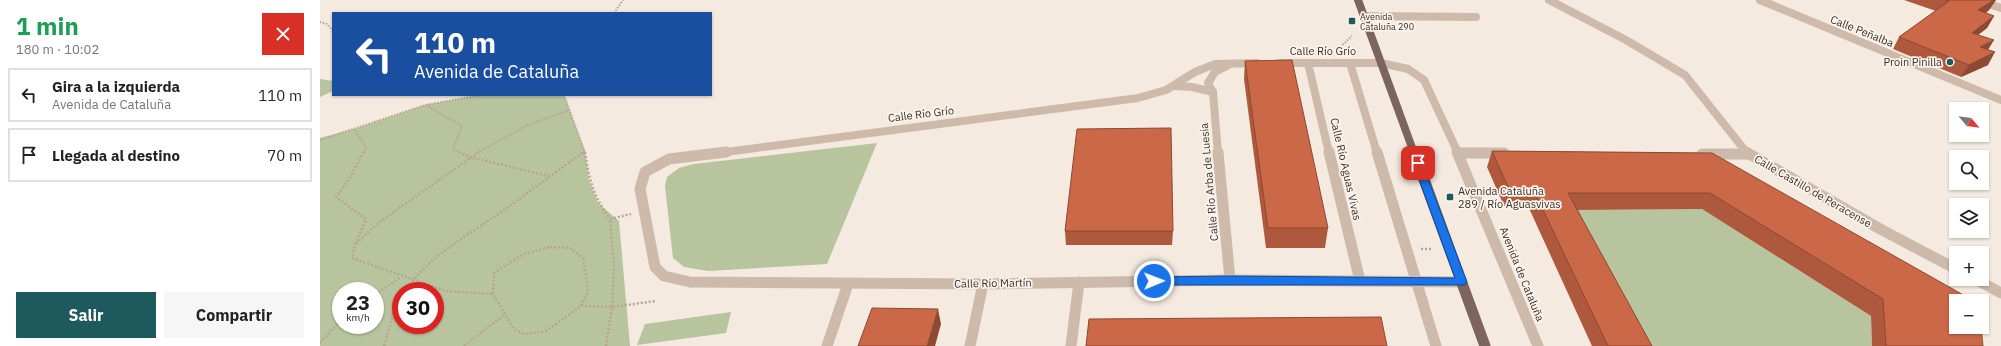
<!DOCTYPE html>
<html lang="es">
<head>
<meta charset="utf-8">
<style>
	body { margin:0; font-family:"IBM Plex Sans",sans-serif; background:#f6f6f6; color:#222; height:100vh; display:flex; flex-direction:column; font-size:15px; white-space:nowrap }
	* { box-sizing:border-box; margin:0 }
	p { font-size:13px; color:#767676 }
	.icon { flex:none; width:22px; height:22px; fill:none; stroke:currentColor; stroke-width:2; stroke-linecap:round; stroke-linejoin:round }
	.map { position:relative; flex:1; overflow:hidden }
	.drawer { display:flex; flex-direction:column; background:#fff; width:320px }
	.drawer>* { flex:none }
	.banner { position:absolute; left:12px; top:12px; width:380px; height:84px; border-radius:0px; box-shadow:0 1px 3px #0004; background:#1a4fa0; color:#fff; overflow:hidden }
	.needle { width:26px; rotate:119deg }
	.tools { position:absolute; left:1629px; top:102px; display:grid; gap:8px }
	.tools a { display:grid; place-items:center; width:40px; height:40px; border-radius:0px; background:#fff; box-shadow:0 1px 3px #0004; font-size:20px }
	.speed { position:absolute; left:12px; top:282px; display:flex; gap:8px; font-size:20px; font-weight:700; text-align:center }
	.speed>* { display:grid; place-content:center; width:52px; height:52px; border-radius:50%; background:#fff; box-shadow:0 1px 3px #0004; line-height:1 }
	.speed small { font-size:10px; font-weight:400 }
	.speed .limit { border:6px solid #d22; background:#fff; color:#111 }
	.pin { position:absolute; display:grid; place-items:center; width:34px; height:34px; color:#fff; margin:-17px; border-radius:8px; box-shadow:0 2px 6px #0006 }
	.me { position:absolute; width:44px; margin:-22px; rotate:89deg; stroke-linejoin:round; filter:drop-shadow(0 0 3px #0008) }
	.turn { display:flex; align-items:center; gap:14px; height:84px; padding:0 16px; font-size:18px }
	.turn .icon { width:52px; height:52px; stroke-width:2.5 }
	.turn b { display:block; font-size:28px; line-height:34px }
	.round { display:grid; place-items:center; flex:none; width:42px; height:42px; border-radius:0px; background:#f6f6f6 }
	.overview { display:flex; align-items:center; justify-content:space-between; height:68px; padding:0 16px }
	h1 { font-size:24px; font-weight:800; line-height:30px; color:#1e9e55 }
	.primary-button { display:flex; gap:8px; margin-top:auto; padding:8px 16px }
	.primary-button a { flex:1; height:46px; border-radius:0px; background:#1d595d; color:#fff; font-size:16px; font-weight:800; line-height:46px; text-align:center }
	.primary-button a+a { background:#f6f6f6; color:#222 }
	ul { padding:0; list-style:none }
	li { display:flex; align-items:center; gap:12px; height:54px; margin:0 8px 6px; padding:0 8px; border:2px solid #e0e0e0; border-radius:0px }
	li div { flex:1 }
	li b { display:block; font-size:15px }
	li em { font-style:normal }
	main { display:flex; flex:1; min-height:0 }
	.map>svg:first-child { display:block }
</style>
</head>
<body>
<main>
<section class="drawer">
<div class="overview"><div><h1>1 min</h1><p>180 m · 10:02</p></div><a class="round" style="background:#d93025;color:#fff"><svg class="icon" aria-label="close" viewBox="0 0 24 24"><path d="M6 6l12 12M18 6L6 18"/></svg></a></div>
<ul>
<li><svg class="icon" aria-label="left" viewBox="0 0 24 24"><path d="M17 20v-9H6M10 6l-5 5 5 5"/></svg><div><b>Gira a la izquierda</b><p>Avenida de Cataluña</p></div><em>110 m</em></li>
<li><svg class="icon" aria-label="arrive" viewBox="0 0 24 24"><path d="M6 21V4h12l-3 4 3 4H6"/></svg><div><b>Llegada al destino</b></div><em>70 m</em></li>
</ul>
<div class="primary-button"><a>Salir</a><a>Compartir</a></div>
</section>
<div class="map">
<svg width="1681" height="346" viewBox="0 0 1681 346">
	<rect width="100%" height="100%" fill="#f4eadf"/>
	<!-- green -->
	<g fill="#b7c49e" fill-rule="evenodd">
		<polygon points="0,79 13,81 13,91 0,97"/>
		<path d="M 160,95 L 244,95 L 265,151 L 269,180 L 278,203 L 299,221 L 310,346 L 0,346 L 0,138 L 34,129 L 105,105 ZM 21,291 L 55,291 L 55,325 L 21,325 ZM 81,291 L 115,291 L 115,325 L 81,325 Z"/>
		<polygon points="557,143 507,264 388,271 364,267 353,258 345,186 347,177 359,168 374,164"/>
		<polygon points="1382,209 1551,316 1552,346 1314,346 1242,210"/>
		<polygon points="411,312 406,333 317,345 325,324"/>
	</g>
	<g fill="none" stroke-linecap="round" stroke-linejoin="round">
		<!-- path-far1 -->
		<g stroke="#b9a494" stroke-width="2" stroke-dasharray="1.5 1.5" stroke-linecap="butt">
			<polyline points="294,13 303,0"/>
			<polyline points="0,22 7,24 13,31"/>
			<polyline points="1016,51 1032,36"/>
			<polyline points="244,95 265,153"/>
			<polyline points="106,105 142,126 133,148 141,153"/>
			<polyline points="34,129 46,147 43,153"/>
			<polyline points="0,140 105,105 160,95"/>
			<polyline points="157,153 208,125 249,110"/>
			<polyline points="263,153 265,151"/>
		</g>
		<!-- path -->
		<g stroke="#b9a494" stroke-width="2.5" stroke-dasharray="2 2" stroke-linecap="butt">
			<polyline points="44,152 29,179 16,197 46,219 35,245 32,258 126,291 173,294"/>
			<polyline points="139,152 149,157 229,176"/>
			<path d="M 265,152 C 269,179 273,196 290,219"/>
			<polyline points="290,219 311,214"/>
			<polyline points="36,244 58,223 159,152"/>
			<polygon points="230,247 250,248 263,258 268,291 261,306 226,331 204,334 194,329 173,294 174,273 204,254"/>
			<polyline points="1101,249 1111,249"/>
			<path d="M 85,291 C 109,256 144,238 178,214 C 207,194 235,172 264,152"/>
			<polyline points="55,295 81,277"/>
			<polyline points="261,306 292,307 336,301"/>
			<polyline points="0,343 21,320"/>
			<polyline points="64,346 74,311 81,298"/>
			<polyline points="144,346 184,315"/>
			<polyline points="286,346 292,307 294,264 290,219"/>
		</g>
		<!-- minor-far1 -->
		<g stroke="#cdbaaa" stroke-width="8">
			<polyline points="1229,0 1306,40 1365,75 1427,153"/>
			<polyline points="1440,0 1681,100"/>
			<polyline points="1655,0 1681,8"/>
			<polyline points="1044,16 1156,17"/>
			<polyline points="959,63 1061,63 1088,69 1104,80 1138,153"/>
			<polyline points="988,63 1009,153"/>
			<polyline points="1030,63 1057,153"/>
			<polyline points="854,86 872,87 893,92"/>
			<polyline points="398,153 818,98 846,90 875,72 895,64 937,63"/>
			<polyline points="898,153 893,92 888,83 895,72 907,66"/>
		</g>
		<!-- minor -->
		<g stroke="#cdbaaa" stroke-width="11">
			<polyline points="406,152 349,159 325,172 320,189 335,267 344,276 370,282 663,284 910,280 1141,282"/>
			<polyline points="898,152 910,280"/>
			<polyline points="1009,152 1040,281"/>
			<polyline points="1057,152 1116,346"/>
			<polyline points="1137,152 1218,346"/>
			<polyline points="1426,152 1562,230 1636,269"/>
			<polyline points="1138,153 1184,153"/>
			<polyline points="1382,154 1428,154"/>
			<polyline points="1655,279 1681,293"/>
			<polyline points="507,346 528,284"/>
			<polyline points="650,346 663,284"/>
			<polyline points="751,346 759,282"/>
		</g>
		<!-- major-far1 -->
		<polyline stroke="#7c665b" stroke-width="8" points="1038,0 1094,153"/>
		<!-- major -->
		<polyline stroke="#7c665b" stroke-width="11" points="1094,152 1165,346"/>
	</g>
	<!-- wall -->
	<g fill="#ae593d">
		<polygon points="1584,0 1676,0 1669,10 1666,13 1674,16 1667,28 1658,35 1668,50 1668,65 1641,77 1573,49 1579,37 1616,11"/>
		<polygon points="925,61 1008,228 1005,248 946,248 924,79"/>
		<polygon points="1172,151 1392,153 1663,346 1552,346 1551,316 1382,209 1257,210 1332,346 1272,346 1208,206 1184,206 1167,167"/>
		<polygon points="745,231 853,231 852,245 746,245"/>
	</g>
	<!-- shaded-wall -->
	<g fill="#8d4932">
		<polygon points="1674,0 1676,0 1669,10 1651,22 1658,10"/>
		<polygon points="1674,16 1667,28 1645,45 1652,33"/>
		<polygon points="1674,40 1666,53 1660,47"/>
		<polygon points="1675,52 1668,65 1641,77 1649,65"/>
		<polygon points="618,309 621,324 615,346 607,346"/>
	</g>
	<!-- building -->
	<g fill="#ca6847" stroke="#8d4932">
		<polygon points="1626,0 1674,0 1658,10 1674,16 1652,33 1674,40 1660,47 1675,52 1649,65 1579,37 1629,1"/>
		<polygon points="972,60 1008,228 948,228 925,61"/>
		<polygon points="851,128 853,231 745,231 757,129"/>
		<polygon points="1172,151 1392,153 1654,301 1636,301 1636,327 1661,327 1663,346 1566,346 1563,299 1390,193 1248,193 1332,346 1288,346 1213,189 1189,189"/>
		<polygon points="552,308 618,309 607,346 538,346"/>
		<polygon points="1061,317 1067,346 766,346 769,319"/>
	</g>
	<!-- route -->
	<polygon fill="#1a73e8" stroke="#114b97" points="1098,160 1102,163 1147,282 1145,285 834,285 829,281 834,277 910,276 1135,278 1093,163"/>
	<!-- markers -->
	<g fill="#1d595d" stroke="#fbf4ec" stroke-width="1.5">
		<rect x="1028" y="17" width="8" height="8" rx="2"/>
		<circle cx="1630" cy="62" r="4"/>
		<rect x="1126" y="193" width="8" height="8" rx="2"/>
	</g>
	<g text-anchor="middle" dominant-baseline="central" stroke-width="3.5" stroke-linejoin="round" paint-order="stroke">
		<!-- far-poi labels -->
		<g font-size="9" fill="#3a2f2a" stroke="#fbf4ec" text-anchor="start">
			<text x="1040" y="16">Avenida<tspan x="1040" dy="10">Cataluña 290</tspan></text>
		</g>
		<!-- street labels -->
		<g font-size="11" fill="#3a2f2a" stroke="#fbf4ec">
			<text transform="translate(1542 31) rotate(22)">Calle Peñalba</text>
			<text x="1003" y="51">Calle Río Grío</text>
			<text transform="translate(601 114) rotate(-7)">Calle Río Grío</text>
			<text transform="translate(1026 169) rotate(77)">Calle Río Aguas Vivas</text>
			<text transform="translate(889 182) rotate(-95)">Calle Río Arba de Luesia</text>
			<text transform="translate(1493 191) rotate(30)">Calle Castillo de Peracense</text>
			<text transform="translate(1202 274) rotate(68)">Avenida de Cataluña</text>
			<text transform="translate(673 283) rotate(-1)">Calle Río Martín</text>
		</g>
		<!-- poi labels -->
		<g font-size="11" fill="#3a2f2a" stroke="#fbf4ec" text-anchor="end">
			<text x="1622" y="62">Proin Pinilla</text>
			<text x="1138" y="191" text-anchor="start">Avenida Cataluña<tspan x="1138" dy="13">289 / Río Aguasvivas</tspan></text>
		</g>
	</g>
</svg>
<div class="tools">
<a><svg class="needle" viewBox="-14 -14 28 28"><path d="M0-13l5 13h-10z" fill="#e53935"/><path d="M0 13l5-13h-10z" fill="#767676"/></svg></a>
<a><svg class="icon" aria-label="search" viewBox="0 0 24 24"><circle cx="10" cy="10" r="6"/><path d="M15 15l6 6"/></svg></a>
<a><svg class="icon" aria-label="layers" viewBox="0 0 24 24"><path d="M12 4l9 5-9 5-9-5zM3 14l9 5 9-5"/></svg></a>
<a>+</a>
<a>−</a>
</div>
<div class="speed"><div>23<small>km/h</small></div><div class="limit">30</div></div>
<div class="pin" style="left:1098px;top:163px;background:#d93025"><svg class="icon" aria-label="arrive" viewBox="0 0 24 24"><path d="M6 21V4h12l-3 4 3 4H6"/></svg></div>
<svg class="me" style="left:834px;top:281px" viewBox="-20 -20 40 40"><circle r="17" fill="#1a73e8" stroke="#fff" stroke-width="3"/><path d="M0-11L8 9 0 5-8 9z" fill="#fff"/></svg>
<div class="banner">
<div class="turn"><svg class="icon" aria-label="left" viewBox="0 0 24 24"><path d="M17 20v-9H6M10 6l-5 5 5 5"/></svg><div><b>110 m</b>Avenida de Cataluña</div></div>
</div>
</div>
</main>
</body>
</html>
